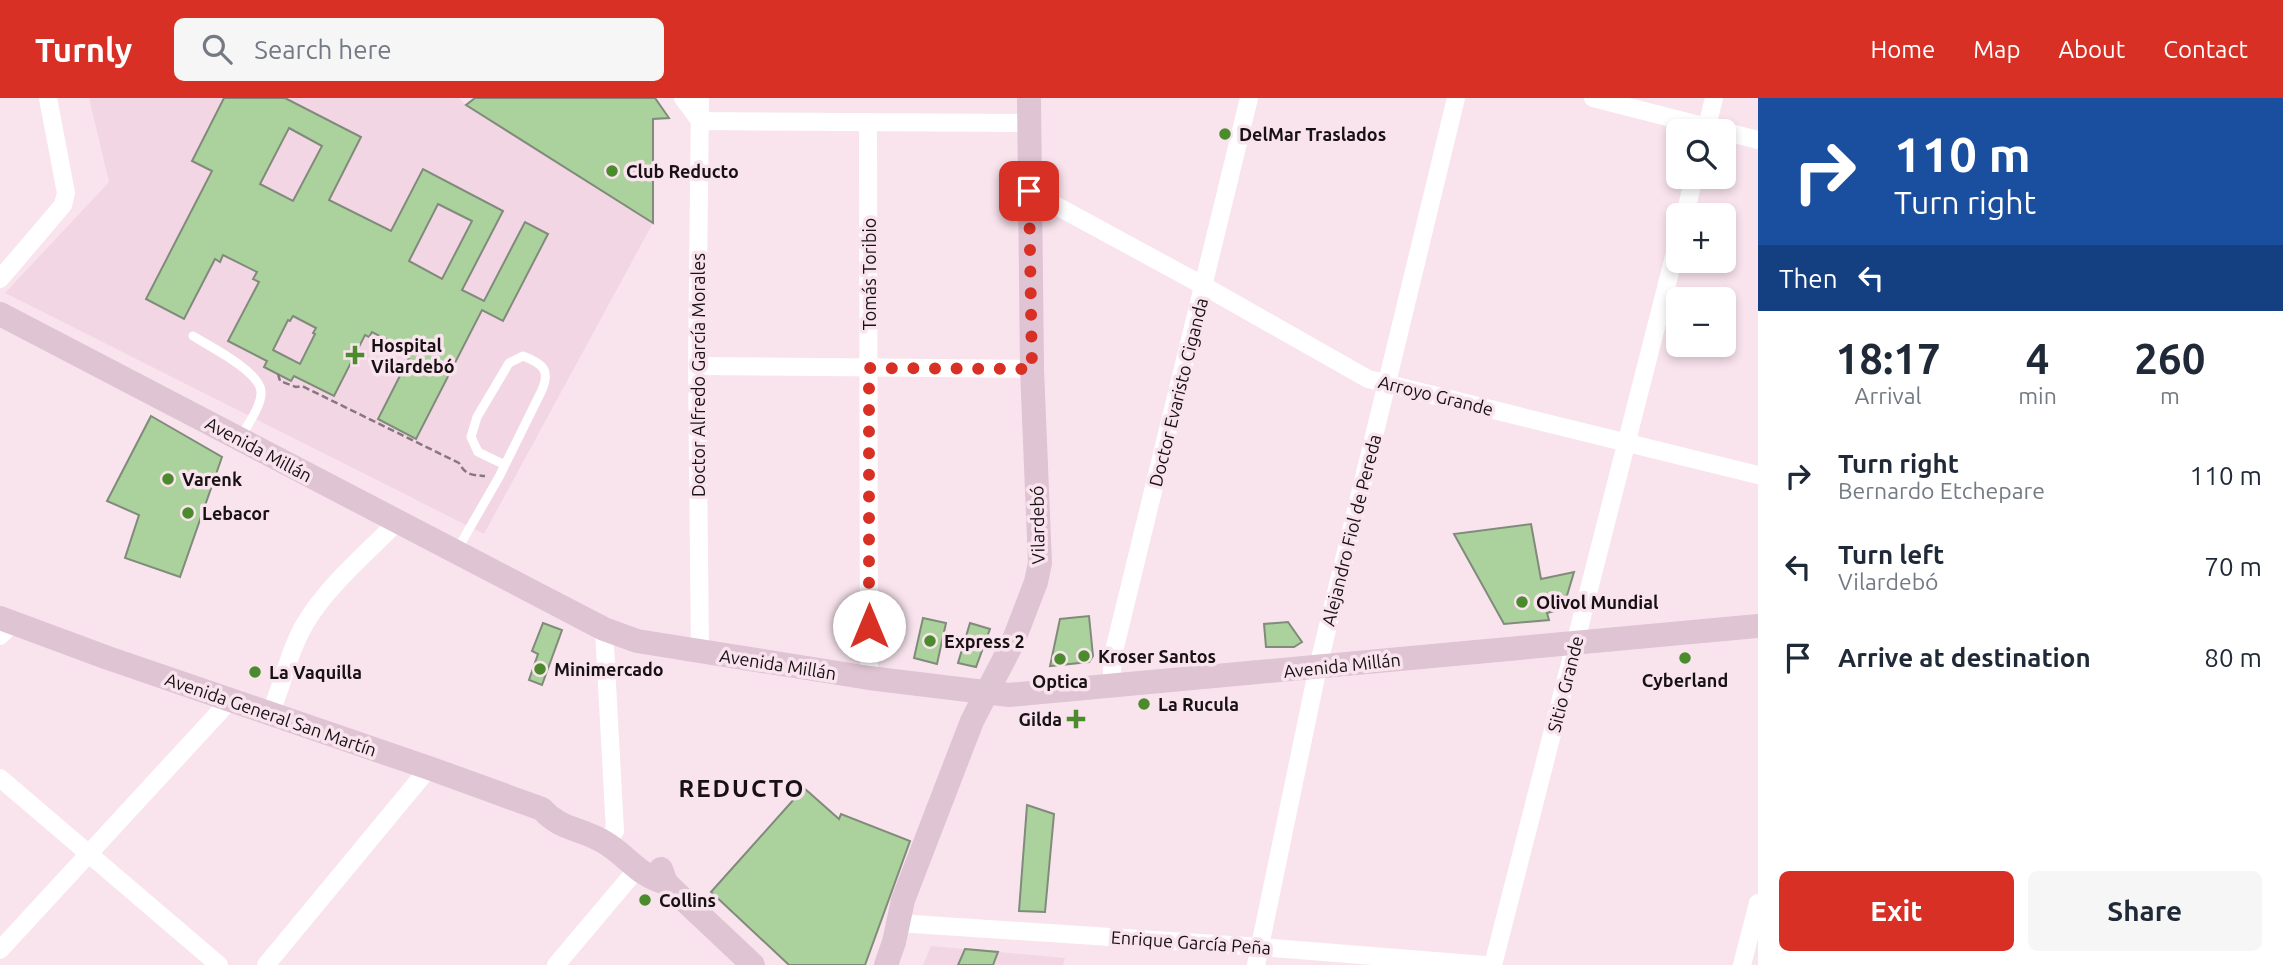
<!DOCTYPE html>
<html lang="en">
<head>
<meta charset="utf-8">
<style>
	body { margin:0; font-family:Ubuntu,sans-serif; background:#f6f6f7; color:#1f2937; height:100vh; display:flex; flex-direction:column; font-size:26px; white-space:nowrap }
	* { box-sizing:border-box; margin:0 }
	p { font-size:23px; color:#747a83 }
	.icon { flex:none; width:38px; height:38px; fill:none; stroke:currentColor; stroke-width:2; stroke-linecap:round; stroke-linejoin:round }
	.map { position:relative; flex:1; overflow:hidden }
	.side { display:flex; flex-direction:column; background:#fff; width:525px }
	.side>* { flex:none }
	.banner { background:#1a4fa0; color:#fff; overflow:hidden }
	.controls { position:absolute; left:1666px; top:21px; display:grid; gap:14px }
	.controls a { display:grid; place-items:center; width:70px; height:70px; border-radius:10px; background:#fff; box-shadow:0 4px 10px #0003; font-size:35px }
	.pin { position:absolute; display:grid; place-items:center; width:60px; height:60px; color:#fff; margin:-30px; border-radius:14px; box-shadow:0 4px 10px #0006 }
	.me { position:absolute; width:77px; margin:-38px; rotate:0deg; stroke-linejoin:round; filter:drop-shadow(0 0 5px #0008) }
	.turn { display:flex; align-items:center; gap:24px; height:147px; padding:0 21px; font-size:32px }
	.turn .icon { width:91px; height:91px; stroke-width:2.5 }
	.turn b { display:block; font-size:49px; line-height:60px }
	.then { display:flex; align-items:center; height:66px; padding:0 21px; background:#0003; gap:14px; font-size:26px }
	.eta { display:flex; justify-content:space-evenly; align-items:center; height:119px; text-align:center }
	.eta b { font-size:42px; font-weight:700; line-height:49px }
	.button { display:flex; gap:14px; margin-top:auto; padding:14px 21px }
	.button a { flex:1; height:80px; border-radius:10px; background:#d93025; color:#fff; font-size:28px; font-weight:700; line-height:80px; text-align:center }
	.button a+a { background:#f6f6f7; color:#1f2937 }
	ul { padding:0; list-style:none }
	li { display:flex; align-items:center; gap:21px; height:91px; padding:0 21px }
	li div { flex:1 }
	li b { display:block; font-size:26px }
	li em { font-style:normal }
	header { display:flex; align-items:center; gap:42px; box-sizing:border-box; height:98px; padding:0 35px; background:#d93025; color:#fff }
	header strong { font-size:33px }
	nav { display:flex; gap:38px; margin-inline-start:auto; font-size:24px }
	.search { width:490px; height:63px; background:#f6f6f7; display:flex; align-items:center; gap:18px; box-sizing:border-box; padding:0 24px; border-radius:10px; color:#747a83; font-size:26px }
	main { display:flex; flex:1; min-height:0 }
	.map>svg:first-child { display:block }
</style>
</head>
<body>
<header>
<strong>Turnly</strong>
<div class="search"><svg class="icon" aria-label="search" viewBox="0 0 24 24"><circle cx="10" cy="10" r="6"/><path d="M15 15l6 6"/></svg>Search here</div>
<nav><a>Home</a><a>Map</a><a>About</a><a>Contact</a></nav>
</header>
<main>
<div class="map">
<svg width="1758" height="867" viewBox="0 0 1758 867">
	<rect width="100%" height="100%" fill="#f9e4ee"/>
	<!-- built -->
	<g fill="#f3d6e4">
		<polygon points="89,0 459,0 466,7 653,125 484,436 5,195 109,84"/>
		<polygon points="931,848 1065,860 1063,867 923,867"/>
	</g>
	<!-- building -->
	<g fill="#abd19c" stroke="#808b7b" stroke-width="2" fill-rule="evenodd">
		<path d="M 224,0 L 285,0 L 361,39 L 329,102 L 391,133 L 423,71 L 503,113 L 462,192 L 484,203 L 525,124 L 548,136 L 503,223 L 482,212 L 416,341 L 378,321 L 409,260 L 404,258 L 407,252 L 372,234 L 369,239 L 365,237 L 334,298 L 294,278 L 291,283 L 264,269 L 267,263 L 228,243 L 259,184 L 253,181 L 257,174 L 223,157 L 220,164 L 215,161 L 184,221 L 146,201 L 212,73 L 192,63 ZM 289,30 L 322,48 L 293,103 L 260,86 ZM 438,106 L 472,123 L 442,181 L 409,163 ZM 293,218 L 316,230 L 313,235 L 315,236 L 300,266 L 273,252 L 288,222 L 290,223 Z"/>
		<polygon points="475,0 655,0 669,20 653,21 653,125 466,7"/>
		<polygon points="151,318 222,359 180,479 125,460 139,417 107,403"/>
		<polygon points="1531,426 1541,481 1574,474 1563,511 1547,515 1549,522 1504,526 1454,436"/>
		<polygon points="1089,518 1093,558 1089,564 1050,568 1060,521"/>
		<polygon points="923,520 946,525 937,566 914,560"/>
		<polygon points="1288,524 1302,544 1294,549 1266,549 1264,526"/>
		<polygon points="543,525 562,532 542,587 529,582 538,556 532,553"/>
		<polygon points="970,525 990,531 976,569 958,565"/>
		<polygon points="804,690 839,721 841,716 910,743 865,867 789,867 711,794"/>
		<polygon points="1027,707 1054,716 1045,814 1019,813"/>
		<polygon points="965,851 998,854 993,867 958,867"/>
	</g>
	<g fill="none" stroke-linecap="round" stroke-linejoin="round">
		<!-- path -->
		<path stroke="#86787e" stroke-width="2.5" stroke-dasharray="7 3.5" stroke-linecap="butt" d="M 278,276 L 280,283 L 296,289 L 302,288 L 459,365 C 466,378 473,377 485,378"/>
		<!-- lane -->
		<g stroke="#fff" stroke-width="9">
			<path d="M 193,238 C 209,248 259,273 261,293 C 262,308 247,327 241,339"/>
			<path d="M 457,452 L 499,379 L 541,294 C 551,273 544,266 523,258 L 509,265 L 477,319 L 471,339 L 478,354 L 505,367"/>
		</g>
		<!-- street -->
		<g stroke="#fff" stroke-width="18">
			<polyline points="683,0 700,23 1029,25"/>
			<polyline points="700,0 697,268 700,554"/>
			<polyline points="1593,0 1758,42"/>
			<polyline points="868,24 869,580"/>
			<polyline points="1706,33 1714,0"/>
			<polyline points="1029,93 1204,188 1368,281 1758,377"/>
			<polyline points="1685,117 1694,79"/>
			<polyline points="0,181 63,107 66,95 48,0"/>
			<polyline points="697,268 1032,271"/>
			<polyline points="0,538 13,525"/>
			<polyline points="1111,588 1113,557 1249,0"/>
			<path d="M 270,616 C 283,586 289,552 306,524 C 329,486 367,455 398,423"/>
			<polyline points="0,680 219,867"/>
			<polyline points="603,743 615,733 604,531"/>
			<polyline points="898,825 1261,849 1485,867"/>
			<polyline points="0,852 224,609 227,602"/>
			<polyline points="266,867 429,670"/>
			<polyline points="556,867 637,771"/>
			<polyline points="1256,867 1318,569 1456,0"/>
			<polyline points="1493,867 1678,143"/>
			<polyline points="1742,867 1758,805"/>
		</g>
		<!-- secondary -->
		<g stroke="#dfc4d3" stroke-width="24">
			<polyline points="0,216 604,531 637,543 869,580 1009,597 1758,528"/>
			<path d="M 0,520 L 108,560 L 429,670 L 542,711 C 560,732 581,730 604,744 C 628,758 637,777 666,785"/>
			<polyline points="661,771 666,785 753,867"/>
			<polyline points="886,867 894,844 903,802 972,623 1013,544 1036,484 1040,465 1032,271 1029,0"/>
		</g>
	</g>
	<g fill="none" stroke-linecap="round" stroke-linejoin="round">
		<!-- route -->
		<polyline stroke="#d93025" stroke-width="12" stroke-dasharray="0 21.6" points="869,528 869,270 1032,271 1029,93"/>
	</g>
	<!-- markers -->
	<g fill="#4c8b2d" stroke="#f9e4ee" stroke-width="2.5">
		<circle cx="1225" cy="36" r="7"/>
		<circle cx="612" cy="73" r="7"/>
		<path d="M351.5 246.5h7v7h7v7h-7v7h-7v-7h-7v-7h7z"/>
		<circle cx="168" cy="381" r="7"/>
		<circle cx="188" cy="415" r="7"/>
		<circle cx="1522" cy="504" r="7"/>
		<circle cx="930" cy="543" r="7"/>
		<circle cx="1084" cy="558" r="7"/>
		<circle cx="1685" cy="560" r="7"/>
		<circle cx="1060" cy="561" r="7"/>
		<circle cx="540" cy="571" r="7"/>
		<circle cx="255" cy="574" r="7"/>
		<circle cx="1144" cy="606" r="7"/>
		<path d="M1072.5 610.5h7v7h7v7h-7v7h-7v-7h-7v-7h7z"/>
		<circle cx="645" cy="802" r="7"/>
	</g>
	<g text-anchor="middle" dominant-baseline="central" stroke-width="7" stroke-linejoin="round" paint-order="stroke">
		<!-- poi labels -->
		<g font-size="18" font-weight="bold" fill="#181114" stroke="#f9e4ee" text-anchor="start">
			<text x="1239" y="36">DelMar Traslados</text>
			<text x="626" y="73">Club Reducto</text>
			<text x="371" y="247">Hospital<tspan x="371" dy="21">Vilardebó</tspan></text>
			<text x="182" y="381">Varenk</text>
			<text x="202" y="415">Lebacor</text>
			<text x="1536" y="504">Olivol Mundial</text>
			<text x="944" y="543">Express 2</text>
			<text x="1098" y="558">Kroser Santos</text>
			<text x="554" y="571">Minimercado</text>
			<text x="269" y="574">La Vaquilla</text>
			<text x="1685" y="582" text-anchor="middle">Cyberland</text>
			<text x="1060" y="583" text-anchor="middle">Optica</text>
			<text x="1158" y="606">La Rucula</text>
			<text x="1062" y="621" text-anchor="end">Gilda</text>
			<text x="659" y="802">Collins</text>
		</g>
		<!-- street labels -->
		<g font-size="18" fill="#181114" stroke="#f9e4ee">
			<text transform="translate(869 176) rotate(-90)">Tomás Toribio</text>
			<text transform="translate(698 277) rotate(-90)">Doctor Alfredo García Morales</text>
			<text transform="translate(1178 294) rotate(-76)">Doctor Evaristo Ciganda</text>
			<text transform="translate(1436 297) rotate(14)">Arroyo Grande</text>
			<text transform="translate(259 351) rotate(28)">Avenida Millán</text>
			<text transform="translate(1037 427) rotate(-91)">Vilardebó</text>
			<text transform="translate(1351 432) rotate(-76)">Alejandro Fiol de Pereda</text>
			<text transform="translate(778 566) rotate(9)">Avenida Millán</text>
			<text transform="translate(1342 567) rotate(-6)">Avenida Millán</text>
			<text transform="translate(1565 586) rotate(-76)">Sitio Grande</text>
			<text transform="translate(271 616) rotate(19)">Avenida General San Martín</text>
			<text transform="translate(1191 844) rotate(4)">Enrique García Peña</text>
		</g>
		<!-- district labels -->
		<g font-size="24" font-weight="bold" letter-spacing="2" fill="#181114" stroke="#f9e4ee">
			<text x="742" y="690">REDUCTO</text>
		</g>
	</g>
</svg>
<div class="controls">
<a><svg class="icon" aria-label="search" viewBox="0 0 24 24"><circle cx="10" cy="10" r="6"/><path d="M15 15l6 6"/></svg></a>
<a>+</a>
<a>−</a>
</div>
<div class="pin" style="left:1029px;top:93px;background:#d93025"><svg class="icon" aria-label="arrive" viewBox="0 0 24 24"><path d="M6 21V4h12l-3 4 3 4H6"/></svg></div>
<svg class="me" style="left:869px;top:528px" viewBox="-20 -20 40 40"><circle r="19" fill="#fff"/><path d="M0-13L10 11 0 6-10 11z" fill="#d93025"/></svg>
</div>
<section class="side">
<div class="banner">
<div class="turn"><svg class="icon" aria-label="right" viewBox="0 0 24 24"><path d="M7 20v-9h11M14 6l5 5-5 5"/></svg><div><b>110 m</b>Turn right</div></div>
<div class="then">Then<svg class="icon" aria-label="left" viewBox="0 0 24 24"><path d="M17 20v-9H6M10 6l-5 5 5 5"/></svg></div>
</div>
<div class="eta">
<div><b>18:17</b><p>Arrival</p></div>
<div><b>4</b><p>min</p></div>
<div><b>260</b><p>m</p></div>
</div>
<ul>
<li><svg class="icon" aria-label="right" viewBox="0 0 24 24"><path d="M7 20v-9h11M14 6l5 5-5 5"/></svg><div><b>Turn right</b><p>Bernardo Etchepare</p></div><em>110 m</em></li>
<li><svg class="icon" aria-label="left" viewBox="0 0 24 24"><path d="M17 20v-9H6M10 6l-5 5 5 5"/></svg><div><b>Turn left</b><p>Vilardebó</p></div><em>70 m</em></li>
<li><svg class="icon" aria-label="arrive" viewBox="0 0 24 24"><path d="M6 21V4h12l-3 4 3 4H6"/></svg><div><b>Arrive at destination</b></div><em>80 m</em></li>
</ul>
<div class="button"><a>Exit</a><a>Share</a></div>
</section>
</main>
</body>
</html>
